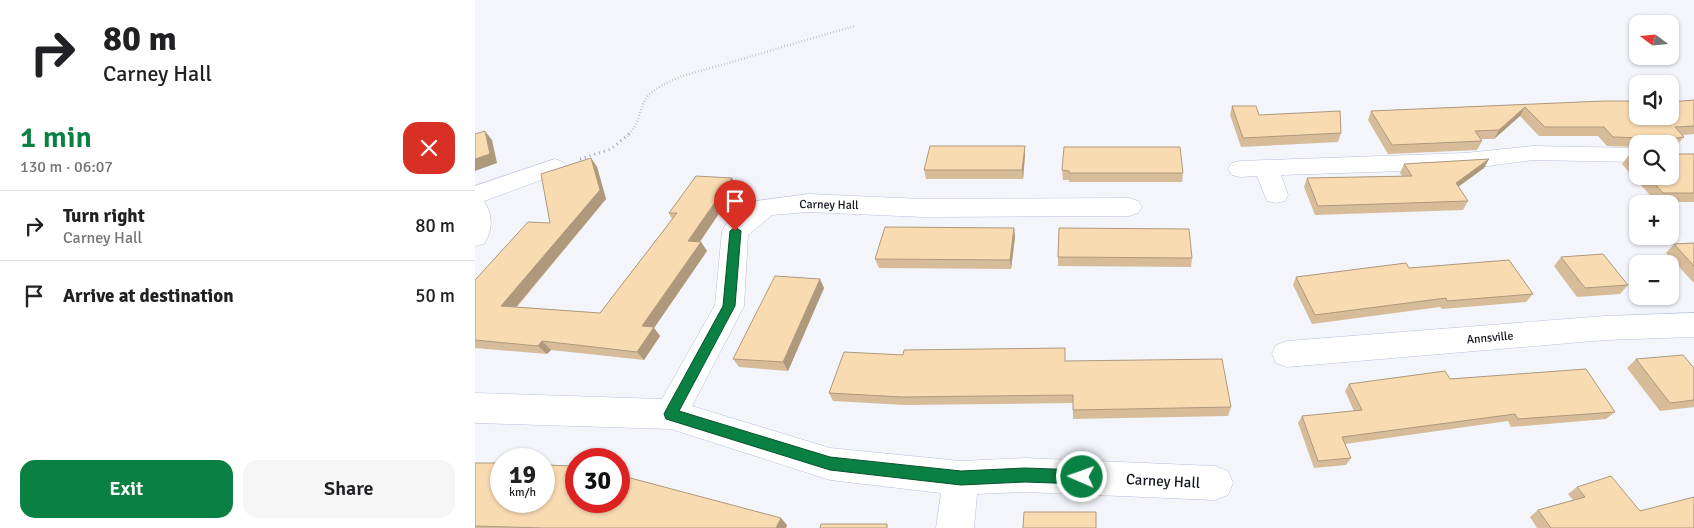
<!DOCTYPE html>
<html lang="en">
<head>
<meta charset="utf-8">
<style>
	body { margin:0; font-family:Signika,sans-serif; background:#f6f6f6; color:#202124; height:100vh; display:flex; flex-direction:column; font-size:19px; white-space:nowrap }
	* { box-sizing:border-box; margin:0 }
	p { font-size:16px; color:#757577 }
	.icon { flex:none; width:28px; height:28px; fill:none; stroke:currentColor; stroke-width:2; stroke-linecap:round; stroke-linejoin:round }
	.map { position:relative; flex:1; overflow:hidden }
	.side { display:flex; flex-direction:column; background:#fff; width:475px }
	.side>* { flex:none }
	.guide { background:#fff; color:#202124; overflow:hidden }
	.needle { width:32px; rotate:286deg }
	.controls { position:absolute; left:1154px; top:15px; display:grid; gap:10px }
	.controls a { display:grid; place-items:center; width:50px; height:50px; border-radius:10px; background:#fff; box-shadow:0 1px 4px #0004; font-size:25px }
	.speed { position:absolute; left:15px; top:448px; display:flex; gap:10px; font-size:25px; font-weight:700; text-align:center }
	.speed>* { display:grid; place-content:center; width:65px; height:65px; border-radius:50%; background:#fff; box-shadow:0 1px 4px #0004; line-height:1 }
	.speed small { font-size:12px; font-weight:400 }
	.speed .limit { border:8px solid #d22; background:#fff; color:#111 }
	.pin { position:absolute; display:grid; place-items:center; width:42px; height:42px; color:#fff; margin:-51px -21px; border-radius:50% 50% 50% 0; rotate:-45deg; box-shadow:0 0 5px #0007 }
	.pin .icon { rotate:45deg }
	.me { position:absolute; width:55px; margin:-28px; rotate:272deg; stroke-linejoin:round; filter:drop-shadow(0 0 4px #0008) }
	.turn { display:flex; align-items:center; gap:18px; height:105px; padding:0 20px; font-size:22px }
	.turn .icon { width:65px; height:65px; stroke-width:2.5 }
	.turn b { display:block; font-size:35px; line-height:42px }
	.round { display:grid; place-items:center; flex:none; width:52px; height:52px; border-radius:15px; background:#f6f6f6 }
	.summary { display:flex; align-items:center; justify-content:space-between; height:85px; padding:0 20px }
	h1 { font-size:30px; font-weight:600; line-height:38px; color:#0b8043 }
	.button { display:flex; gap:10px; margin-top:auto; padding:10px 20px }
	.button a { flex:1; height:58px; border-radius:15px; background:#0b8043; color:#fff; font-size:20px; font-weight:600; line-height:58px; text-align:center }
	.button a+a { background:#f6f6f6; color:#202124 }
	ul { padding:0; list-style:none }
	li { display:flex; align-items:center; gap:15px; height:70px; padding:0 20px; border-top:1px solid #e0e0e0 }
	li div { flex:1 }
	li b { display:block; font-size:19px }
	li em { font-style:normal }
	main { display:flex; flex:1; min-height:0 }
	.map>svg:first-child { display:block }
</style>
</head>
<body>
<main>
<section class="side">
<div class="guide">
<div class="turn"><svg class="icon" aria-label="right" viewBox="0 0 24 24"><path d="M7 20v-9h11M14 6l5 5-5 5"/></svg><div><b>80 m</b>Carney Hall</div></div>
</div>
<div class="summary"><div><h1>1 min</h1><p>130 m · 06:07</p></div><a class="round" style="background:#d93025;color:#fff"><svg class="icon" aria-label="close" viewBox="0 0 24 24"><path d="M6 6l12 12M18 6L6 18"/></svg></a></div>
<ul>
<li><svg class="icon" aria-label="right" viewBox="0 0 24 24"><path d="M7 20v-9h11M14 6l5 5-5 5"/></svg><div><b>Turn right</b><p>Carney Hall</p></div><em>80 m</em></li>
<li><svg class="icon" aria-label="arrive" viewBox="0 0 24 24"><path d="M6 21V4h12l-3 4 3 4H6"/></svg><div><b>Arrive at destination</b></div><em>50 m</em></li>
</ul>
<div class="button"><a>Exit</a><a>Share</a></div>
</section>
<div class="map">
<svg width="1219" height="528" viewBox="0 0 1219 528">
	<rect width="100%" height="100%" fill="#f3f5fb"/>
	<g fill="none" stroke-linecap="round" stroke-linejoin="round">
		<defs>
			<g id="minor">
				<polygon points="1058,146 1162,148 1162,162 1058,160 990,169 806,175 813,195 810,201 801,203 792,201 782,176 765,177 757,175 753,169 757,163 765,161 990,153"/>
				<path d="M 80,159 L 88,162 L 92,167 L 88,172 L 9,201 C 18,216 18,229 9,244 L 0,246 L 0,186 Z"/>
				<polygon points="333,194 448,199 654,198 663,201 667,207 663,213 654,216 448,217 333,212 297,215 273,235 269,306 217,406 355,448 486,461 550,458 740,466 753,471 758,483 753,495 740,500 550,492 502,494 499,528 461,528 466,493 355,480 196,429 0,423 0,393 187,399 240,305 247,231 251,224 281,201"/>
				<polygon points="1219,313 1219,337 1130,340 812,367 801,363 797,354 801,345 812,341 1130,316"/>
			</g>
		</defs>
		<!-- minor casing -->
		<use href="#minor" stroke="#b6bfdb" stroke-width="1"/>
		<!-- path-far1 -->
		<path stroke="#a3a6ad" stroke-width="2.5" stroke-dasharray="0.5 2.5" stroke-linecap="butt" d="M 152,136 C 167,124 163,103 176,93 C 196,76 230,70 254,63 C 296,50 338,38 380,26"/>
		<!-- path -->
		<polyline stroke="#a3a6ad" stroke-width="3" stroke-dasharray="1 4" stroke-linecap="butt" points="105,159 136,149 154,134"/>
		<!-- minor -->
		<use href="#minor" fill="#fff" fill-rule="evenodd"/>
	</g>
	<!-- wall -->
	<g fill="#d6bc99">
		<polygon points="1219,100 1219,134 1208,135 1209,137 1201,146 1201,154 1219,154 1219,202 1181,202 1147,164 1154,155 1162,154 1162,176 1195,176 1195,144 1162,144 1162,147 1132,146 1123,136 1064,136 1045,116 1019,139 1006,139 1007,141 1002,150 913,154 893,120 896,111 1129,101 1162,116"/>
		<polygon points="757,106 784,115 866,133 863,142 766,147 755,115"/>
		<polygon points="550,155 548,179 451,179 449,170"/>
		<polygon points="116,158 122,167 131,199 42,307 125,313 197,219 194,213 262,187 225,242 226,242 232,251 179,328 185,336 169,360 76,350 72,354 0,348 0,280 75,223"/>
		<polygon points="1014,159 1009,168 983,187 993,201 988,210 840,215 829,187 832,178 927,176 925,173 929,164"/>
		<polygon points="587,170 708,173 707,182 594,182 594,180 588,180"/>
		<polygon points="539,228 540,237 536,269 404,268 400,259"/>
		<polygon points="1219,243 1219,283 1191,253 1199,244"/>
		<polygon points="583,257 717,258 716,267 583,266"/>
		<polygon points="1086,257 1153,285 1145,294 1102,297 1079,266"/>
		<polygon points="934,268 1058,294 1051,302 967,309 965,307 837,324 818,285 821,277"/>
		<polygon points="349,288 313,371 264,367 258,359"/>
		<polygon points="1161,359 1219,368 1219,407 1185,411 1152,368"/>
		<polygon points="590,361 756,407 753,416 598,419 598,403 430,405 358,401 354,393"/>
		<polygon points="975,379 1140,412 1131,419 1036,427 1033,421 870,444 876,458 871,465 839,468 823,423 827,416 879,411 870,391 874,384"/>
		<polygon points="0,463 312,525 311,528 0,528"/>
		<polygon points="1102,487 1165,511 1219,528 1062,528 1055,517 1063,510 1098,500 1093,494"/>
	</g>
	<!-- shaded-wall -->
	<g fill="#ae997d">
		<polygon points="1050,107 1045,116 1019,139 1024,130"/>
		<polygon points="10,131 17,140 22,163 0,171 0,159"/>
		<polygon points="550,146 550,155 548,179 547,170"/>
		<polygon points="116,158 122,167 131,199 35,314 26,306"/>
		<polygon points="1014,159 1009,168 976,192 981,183"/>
		<polygon points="257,178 262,187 219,250 213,241"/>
		<polygon points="539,228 540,237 536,269 535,260"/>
		<polygon points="226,242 232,251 179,328 185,336 169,360 162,352 167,326"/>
		<polygon points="345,279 349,288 313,371 308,362"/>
		<polygon points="67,341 76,350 72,354 63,346"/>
		<polygon points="306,518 312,525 311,528 301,528"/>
	</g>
	<!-- building -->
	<g fill="#f9dbb2" stroke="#ae997d">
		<polygon points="1219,100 1219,126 1200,127 1209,137 1201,138 1201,154 1219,154 1219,193 1188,193 1173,176 1195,176 1195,144 1170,144 1170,138 1138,137 1129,127 1070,127 1050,107 1024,130 1000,131 1007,141 917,145 896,111 1129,101 1162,101 1162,116 1195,116 1195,102"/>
		<polygon points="757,106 781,106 784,115 865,111 866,133 768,138"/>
		<polygon points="10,131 15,154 0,159 0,134"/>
		<polygon points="455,146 550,146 547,170 449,170"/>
		<polygon points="589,147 705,147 708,173 594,173 594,171 587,170"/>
		<polygon points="1162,154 1162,164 1154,155"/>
		<polygon points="116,158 125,190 26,306 125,313 202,213 194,213 221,176 257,178 213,241 226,242 167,326 179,327 162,352 67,341 63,346 0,340 0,280 53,222 75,223 66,174"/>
		<polygon points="1014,159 981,183 993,201 843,206 832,178 937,176 929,164"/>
		<polygon points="410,227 539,228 535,260 400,259"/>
		<polygon points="584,228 714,229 717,258 583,257"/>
		<polygon points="1219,243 1219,266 1199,244"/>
		<polygon points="1128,254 1153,285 1110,288 1086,257"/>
		<polygon points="1034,260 1058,294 972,301 971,298 840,315 821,277 931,263 934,268"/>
		<polygon points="300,276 345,279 308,362 258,359"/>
		<polygon points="590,348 590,361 747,359 756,407 598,410 598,395 427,397 354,393 369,352 428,355 429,350"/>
		<polygon points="1208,355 1219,368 1219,400 1195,403 1161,359"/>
		<polygon points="1111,369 1140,412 1043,419 1040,414 867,437 876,458 843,461 827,416 887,410 874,384 970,371 975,379"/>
		<polygon points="0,463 26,463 26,501 69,501 69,465 101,466 101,501 144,501 144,475 306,518 301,528 68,528 0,526"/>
		<polygon points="1136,476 1165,511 1219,497 1219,528 1076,528 1063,510 1110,497 1102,487"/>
		<polygon points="549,512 621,512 621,528 548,528"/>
		<polygon points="346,524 412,524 412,528 345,528"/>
	</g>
	<!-- route -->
	<polygon fill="#0b8043" stroke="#07532c" points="260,227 266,231 260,306 204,411 355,457 486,471 550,468 607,470 612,472 614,477 612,482 607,484 550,482 486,485 355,470 191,419 189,414 191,410 248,306 255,231"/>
	<g text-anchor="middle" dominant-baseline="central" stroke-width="4" stroke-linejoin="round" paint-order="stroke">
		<!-- street labels -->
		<g font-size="12" fill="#151822" stroke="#fff">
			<text transform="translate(354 205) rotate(1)">Carney Hall</text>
			<text transform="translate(1015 338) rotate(-5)">Annsville</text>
		</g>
		<!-- near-street labels -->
		<g font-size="15" fill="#151822" stroke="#fff">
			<text transform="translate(688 481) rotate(3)">Carney Hall</text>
		</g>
	</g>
</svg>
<div class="controls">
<a><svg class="needle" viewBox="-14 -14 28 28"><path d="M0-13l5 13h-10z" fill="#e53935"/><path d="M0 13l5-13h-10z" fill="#757577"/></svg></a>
<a><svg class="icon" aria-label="sound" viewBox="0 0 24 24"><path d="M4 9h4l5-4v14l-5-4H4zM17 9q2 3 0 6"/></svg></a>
<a><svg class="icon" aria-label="search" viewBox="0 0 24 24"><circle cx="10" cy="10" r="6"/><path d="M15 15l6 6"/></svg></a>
<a>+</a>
<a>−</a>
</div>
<div class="speed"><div>19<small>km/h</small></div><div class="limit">30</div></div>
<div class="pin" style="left:260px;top:231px;background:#d93025"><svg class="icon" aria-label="arrive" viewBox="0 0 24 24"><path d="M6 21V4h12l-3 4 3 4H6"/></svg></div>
<svg class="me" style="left:607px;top:477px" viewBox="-20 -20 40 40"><circle r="17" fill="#0b8043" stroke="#fff" stroke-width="3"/><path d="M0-11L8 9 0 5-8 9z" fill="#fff"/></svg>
</div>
</main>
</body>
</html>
